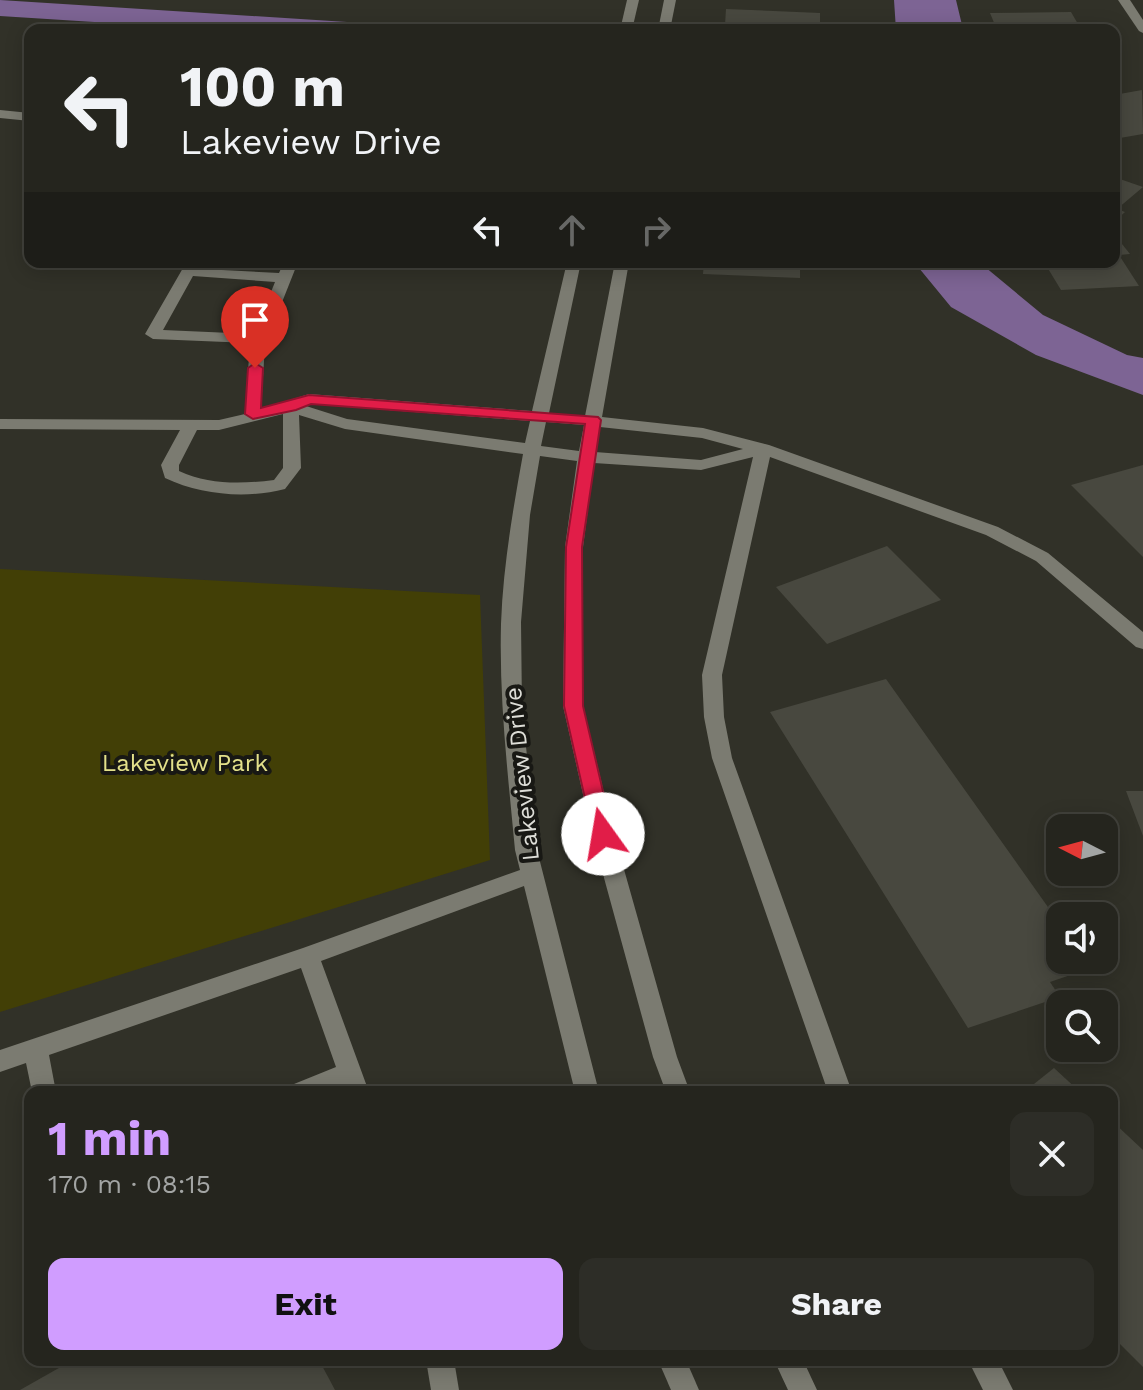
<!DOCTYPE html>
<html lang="en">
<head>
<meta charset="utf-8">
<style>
	body { margin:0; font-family:"Work Sans",sans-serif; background:#2d2d27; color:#f1f3f6; height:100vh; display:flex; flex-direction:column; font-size:30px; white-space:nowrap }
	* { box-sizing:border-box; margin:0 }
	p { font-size:26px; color:#a3a5a4 }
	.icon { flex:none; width:44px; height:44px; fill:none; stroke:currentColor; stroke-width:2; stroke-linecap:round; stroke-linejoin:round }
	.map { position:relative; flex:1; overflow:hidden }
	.drawer { position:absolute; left:24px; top:1086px; width:1094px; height:280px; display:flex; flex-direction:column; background:#25251e; border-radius:16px; box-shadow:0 4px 20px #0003,0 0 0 2px #42423c }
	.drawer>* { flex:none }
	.hud { position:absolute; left:24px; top:24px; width:1096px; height:244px; border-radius:16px; box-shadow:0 4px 20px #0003,0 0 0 2px #42423c; background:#25251e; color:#f1f3f6; overflow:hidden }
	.needle { width:52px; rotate:276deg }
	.fabs { position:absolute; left:1046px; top:814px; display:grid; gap:16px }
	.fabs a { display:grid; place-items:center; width:72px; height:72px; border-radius:16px; background:#25251e; box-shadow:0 4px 20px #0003,0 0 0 2px #42423c; font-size:40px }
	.pin { position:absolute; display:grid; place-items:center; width:68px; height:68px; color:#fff; margin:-82px -34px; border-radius:50% 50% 50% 0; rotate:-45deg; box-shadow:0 0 8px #0007 }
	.pin .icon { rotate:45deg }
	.me { position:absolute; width:88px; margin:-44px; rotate:347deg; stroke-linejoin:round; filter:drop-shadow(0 0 6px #0008) }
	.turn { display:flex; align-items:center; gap:28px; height:168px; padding:0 24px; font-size:36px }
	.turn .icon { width:104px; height:104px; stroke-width:2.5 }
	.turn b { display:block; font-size:56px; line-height:68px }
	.lanes { display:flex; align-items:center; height:76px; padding:0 24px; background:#0003; justify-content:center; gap:40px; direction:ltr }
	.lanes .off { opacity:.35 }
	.round { display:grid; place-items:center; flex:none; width:84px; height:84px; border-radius:16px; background:#2d2d27 }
	.headline { display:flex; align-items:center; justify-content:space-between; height:136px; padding:0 24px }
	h1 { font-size:48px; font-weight:700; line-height:60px; color:#d09dff }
	.cta { display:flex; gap:16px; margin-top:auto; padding:16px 24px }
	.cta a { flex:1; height:92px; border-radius:16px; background:#d09dff; color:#111; font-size:32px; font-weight:700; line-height:92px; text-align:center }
	.cta a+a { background:#2d2d27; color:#f1f3f6 }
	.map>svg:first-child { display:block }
</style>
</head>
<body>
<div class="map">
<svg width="1143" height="1390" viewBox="0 0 1143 1390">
	<rect width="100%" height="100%" fill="#313128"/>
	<!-- green -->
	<polygon fill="#423f06" points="0,569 480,595 490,860 0,1012"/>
	<!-- water -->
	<g fill="#7d6494">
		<polygon points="894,0 956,0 962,25 967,30 896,30"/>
		<polygon points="914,262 979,262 1043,315 1127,355 1143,358 1143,395 1036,355 951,307"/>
	</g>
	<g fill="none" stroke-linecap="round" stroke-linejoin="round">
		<!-- canal -->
		<polygon fill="#7d6494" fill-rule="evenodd" points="0,0 347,22 357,24 361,30 220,30 0,16"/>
	</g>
	<!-- building -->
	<g fill="#48483f">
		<polygon points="726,9 820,13 820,26 794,25 794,30 734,30 734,25 725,25"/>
		<polygon points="1071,12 1078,24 1083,24 1086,30 1017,30 1014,24 995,25 990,13"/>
		<polygon points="1142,90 1143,134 1120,138 1114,133 1114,95"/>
		<polygon points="1114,177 1143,187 1117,209 1125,212 1114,222"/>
		<polygon points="1114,234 1130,254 1119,255 1139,286 1061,290 1044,262 1114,262"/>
		<polygon points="704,262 800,262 800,278 703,274"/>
		<polygon points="1143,465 1143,557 1071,485"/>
		<polygon points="887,546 941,600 827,644 776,587"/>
		<polygon points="886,679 1060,924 1060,960 1085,960 1091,968 1050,982 1060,997 968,1028 770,712"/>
		<polygon points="1126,791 1143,791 1143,836"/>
		<polygon points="1054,1068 1080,1092 1024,1092"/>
		<polygon points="1112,1121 1143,1150 1143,1367 1112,1336"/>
		<polygon points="73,1360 319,1360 335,1390 20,1390"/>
	</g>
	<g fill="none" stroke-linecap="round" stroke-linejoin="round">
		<!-- minor -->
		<g fill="#7b7b71" fill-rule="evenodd">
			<polygon points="627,0 639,0 632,30 620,30"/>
			<polygon points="664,0 676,0 670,30 658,30"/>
			<polygon points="1118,0 1130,0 1143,20 1143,33 1139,31"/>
			<polygon points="0,110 30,113 30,121 0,118"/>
			<path d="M 284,262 L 298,262 L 265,345 L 261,409 L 309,394 L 532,411 L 567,262 L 581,262 L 549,413 L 585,416 L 615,262 L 629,262 L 602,417 L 703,428 L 769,445 L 998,527 L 1048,553 L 1143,632 L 1143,649 L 1136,647 L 1036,561 L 986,535 L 770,457 L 722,675 L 724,717 L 732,758 L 852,1092 L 828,1092 L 712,758 L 704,717 L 702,675 L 753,457 L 701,470 L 594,463 L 583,547 L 583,706 L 614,834 L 677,1057 L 690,1092 L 666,1092 L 653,1057 L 592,834 L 563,706 L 565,547 L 577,461 L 540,456 L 530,515 L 521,622 L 522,709 L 537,850 L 599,1092 L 575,1092 L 524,886 L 321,961 L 369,1092 L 345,1092 L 343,1087 L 331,1092 L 291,1092 L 294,1084 L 336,1067 L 301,968 L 49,1055 L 56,1092 L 32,1092 L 26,1063 L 0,1072 L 0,1050 L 303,948 L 520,870 L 515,850 C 508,775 499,700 501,624 C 503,567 513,509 523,454 L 345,429 L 299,415 L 301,468 L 285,489 C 246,499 201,495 165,478 L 161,465 L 180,430 L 0,429 L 0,419 L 219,420 L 245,414 L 250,343 L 153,339 L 145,334 L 183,268 L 279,273 ZM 193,276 L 275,282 L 254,334 L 163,330 ZM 311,404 L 530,421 L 525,443 L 347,419 L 306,406 ZM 283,414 L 283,468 L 274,480 C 242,484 209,485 179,471 L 179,465 L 197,430 L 219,430 ZM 546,422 L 584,425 L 579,451 L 541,446 ZM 600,427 L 702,438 L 743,449 L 701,460 L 595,452 Z"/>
			<polygon points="426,1360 454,1360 459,1390 431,1390"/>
			<polygon points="658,1360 686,1360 699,1390 671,1390"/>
			<polygon points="774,1360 803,1360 817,1390 788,1390"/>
			<polygon points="968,1360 998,1360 1013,1390 983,1390"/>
		</g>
	</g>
	<!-- route -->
	<polygon fill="#e11d48" stroke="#92132f" stroke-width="2" points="255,363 263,368 261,408 309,395 598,417 601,420 582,547 583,706 613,834 610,840 596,840 593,834 564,706 566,547 585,424 311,404 296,410 253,419 245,414 248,368"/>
	<g text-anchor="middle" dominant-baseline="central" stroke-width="8" stroke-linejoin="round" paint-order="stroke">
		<!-- park labels -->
		<g font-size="24" fill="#e3e08a" stroke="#181814">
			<text x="185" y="763">Lakeview Park</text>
		</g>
		<!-- street labels -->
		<g font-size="24" fill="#ddddd7" stroke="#181814">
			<text transform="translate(522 774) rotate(-96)">Lakeview Drive</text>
		</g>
	</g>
</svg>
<div class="fabs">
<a><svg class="needle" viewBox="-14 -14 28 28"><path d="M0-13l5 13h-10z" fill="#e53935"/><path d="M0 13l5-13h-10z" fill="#a3a5a4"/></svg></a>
<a><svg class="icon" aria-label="sound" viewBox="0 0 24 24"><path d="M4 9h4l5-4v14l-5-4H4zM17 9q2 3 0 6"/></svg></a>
<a><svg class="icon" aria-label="search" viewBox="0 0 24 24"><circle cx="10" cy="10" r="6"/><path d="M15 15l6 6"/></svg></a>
</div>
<div class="pin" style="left:255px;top:368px;background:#d93025"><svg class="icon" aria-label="arrive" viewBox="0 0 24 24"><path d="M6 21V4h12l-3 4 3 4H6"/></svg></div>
<svg class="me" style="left:603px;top:834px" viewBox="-20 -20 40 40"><circle r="19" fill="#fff"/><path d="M0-13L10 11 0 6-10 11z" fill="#e11d48"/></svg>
<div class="hud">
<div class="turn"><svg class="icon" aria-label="left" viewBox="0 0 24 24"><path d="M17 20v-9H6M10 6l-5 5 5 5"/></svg><div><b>100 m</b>Lakeview Drive</div></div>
<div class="lanes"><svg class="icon" aria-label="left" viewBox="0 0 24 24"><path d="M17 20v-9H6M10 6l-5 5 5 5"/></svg><svg class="icon off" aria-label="ahead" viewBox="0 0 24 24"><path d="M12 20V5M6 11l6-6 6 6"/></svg><svg class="icon off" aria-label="right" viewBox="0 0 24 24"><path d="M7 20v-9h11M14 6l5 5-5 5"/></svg></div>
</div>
<section class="drawer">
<div class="headline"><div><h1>1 min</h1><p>170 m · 08:15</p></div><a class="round"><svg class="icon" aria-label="close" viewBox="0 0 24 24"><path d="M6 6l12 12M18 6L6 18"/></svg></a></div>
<div class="cta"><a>Exit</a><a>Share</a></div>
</section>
</div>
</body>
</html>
